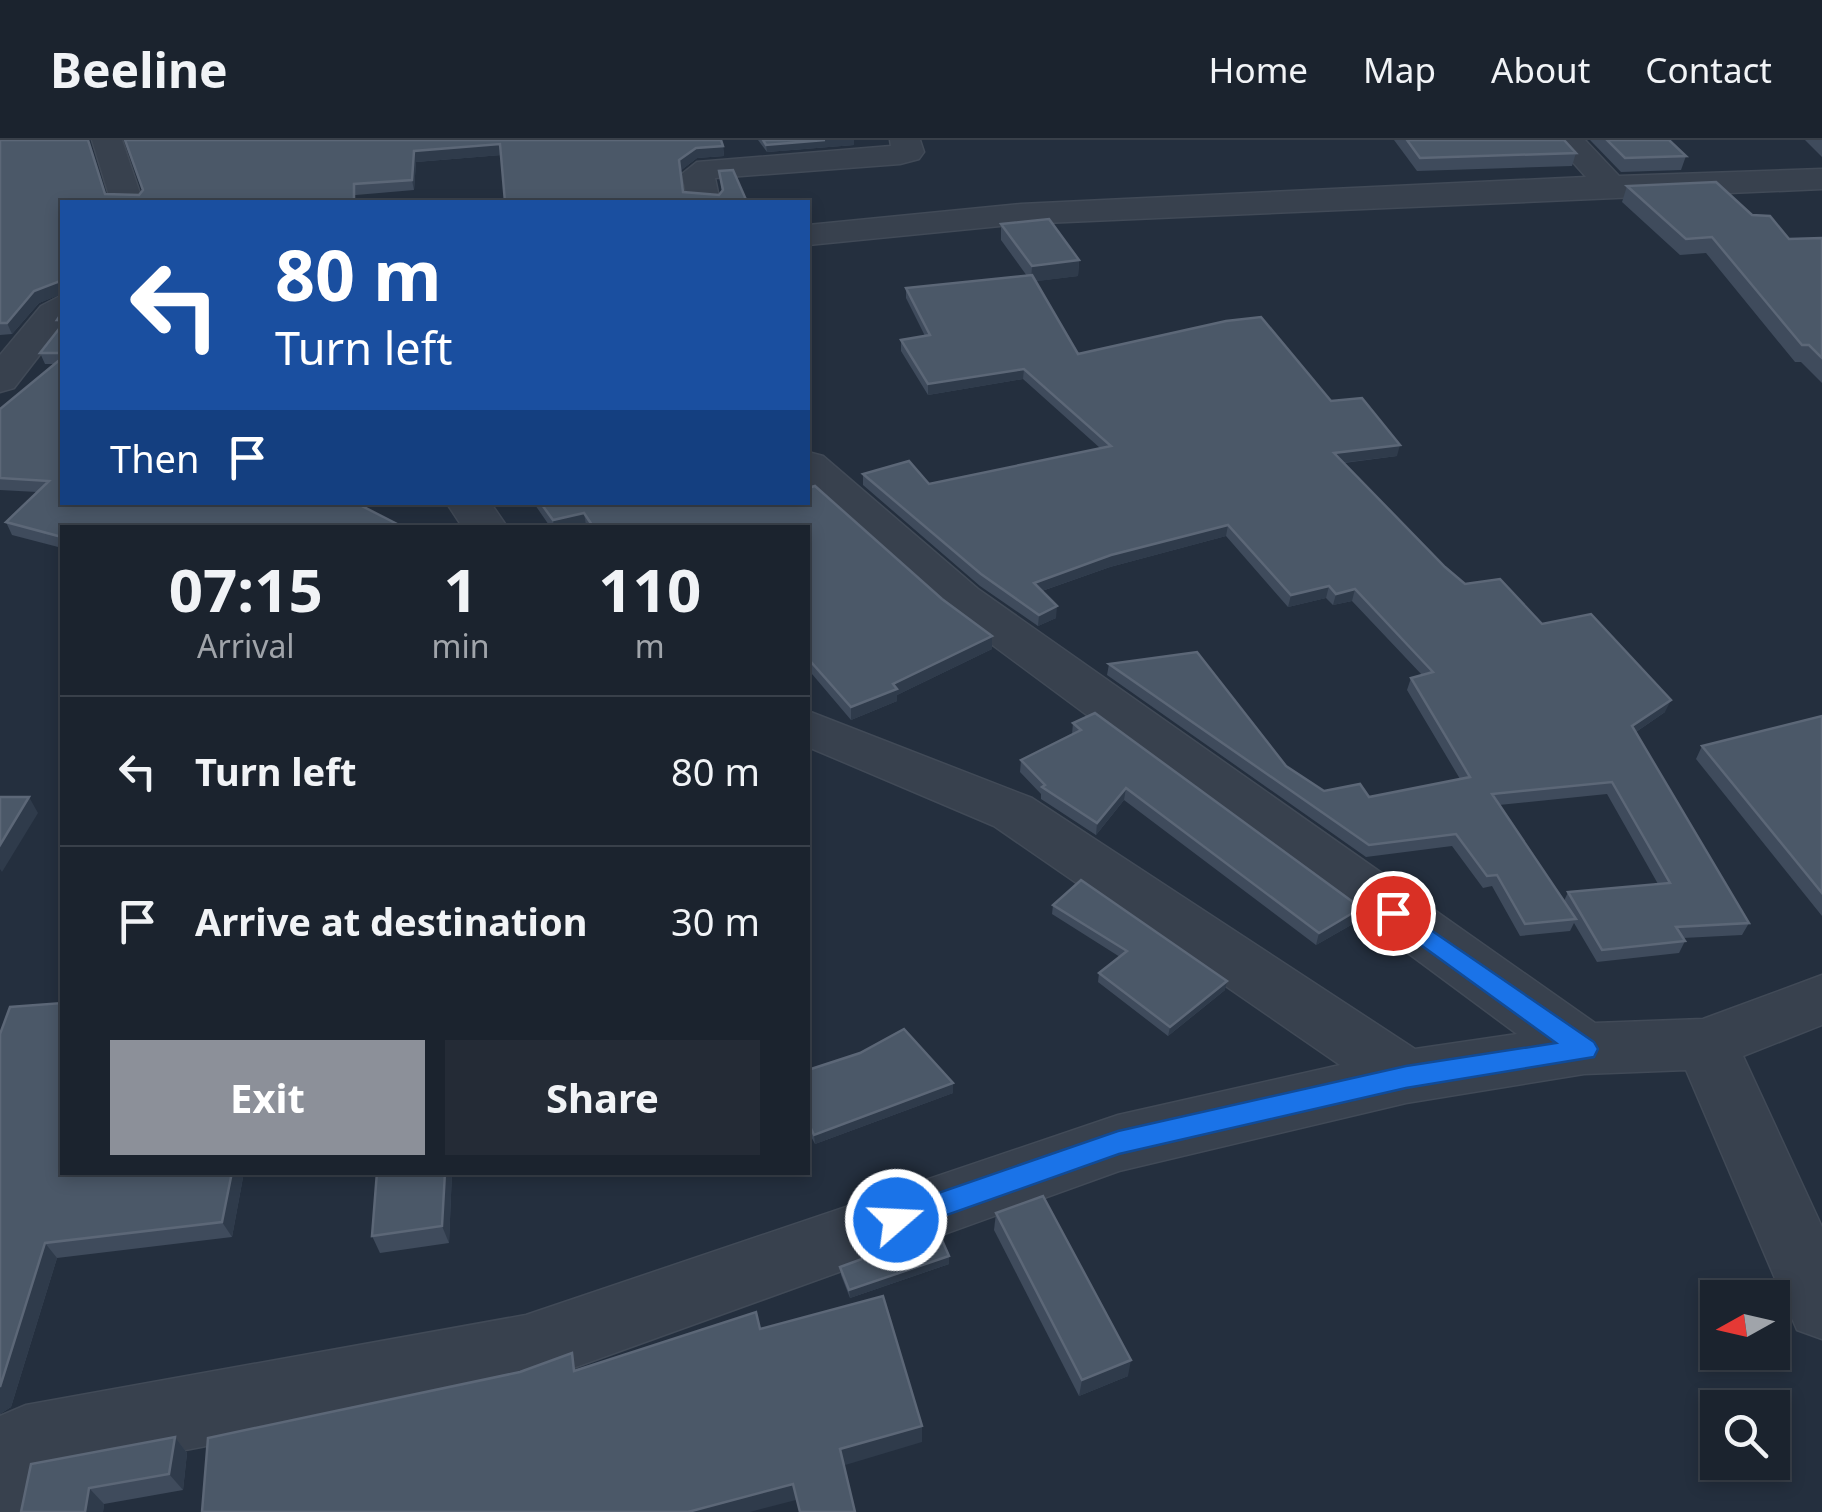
<!DOCTYPE html>
<html lang="en">
<head>
<meta charset="utf-8">
<style>
	body { margin:0; font-family:"Noto Sans",sans-serif; background:#242b36; color:#f1f3f6; height:100vh; display:flex; flex-direction:column; font-size:38px; white-space:nowrap }
	* { box-sizing:border-box; margin:0 }
	p { font-size:32px; color:#a0a4aa }
	.icon { flex:none; width:55px; height:55px; fill:none; stroke:currentColor; stroke-width:2; stroke-linecap:round; stroke-linejoin:round }
	.map { position:relative; flex:1; overflow:hidden }
	.side { position:absolute; left:60px; top:385px; width:750px; height:650px; display:flex; flex-direction:column; background:#1b232e; border-radius:0px; box-shadow:0 5px 15px #0003,0 0 0 2px #39404a }
	.side>* { flex:none }
	.banner { position:absolute; left:60px; top:60px; width:750px; height:305px; border-radius:0px; box-shadow:0 5px 15px #0003,0 0 0 2px #39404a; background:#1a4fa0; color:#fff; overflow:hidden }
	.needle { width:65px; rotate:262deg }
	.tools { position:absolute; left:1700px; top:1140px; display:grid; gap:20px }
	.tools a { display:grid; place-items:center; width:90px; height:90px; border-radius:0px; background:#1b232e; box-shadow:0 5px 15px #0003,0 0 0 2px #39404a; font-size:50px }
	.pin { position:absolute; display:grid; place-items:center; width:85px; height:85px; color:#fff; margin:-42px; border:5px solid #fff; border-radius:50%; box-shadow:0 2px 10px #0007 }
	.me { position:absolute; width:110px; margin:-55px; rotate:71deg; stroke-linejoin:round; filter:drop-shadow(0 0 8px #0008) }
	.turn { display:flex; align-items:center; gap:35px; height:210px; padding:0 50px; font-size:45px }
	.turn .icon { width:130px; height:130px; stroke-width:2.5 }
	.turn b { display:block; font-size:70px; line-height:85px }
	.then { display:flex; align-items:center; height:95px; padding:0 50px; background:#0003; gap:20px; font-size:38px }
	.eta { display:flex; justify-content:space-evenly; align-items:center; height:170px; text-align:center }
	.eta b { font-size:60px; font-weight:700; line-height:70px }
	.cta { display:flex; gap:20px; margin-top:auto; padding:20px 50px }
	.cta a { flex:1; height:115px; border-radius:0px; background:#8c9099; color:#fff; font-size:40px; font-weight:700; line-height:115px; text-align:center }
	.cta a+a { background:#242b36; color:#f1f3f6 }
	ul { padding:0; list-style:none }
	li { display:flex; align-items:center; gap:30px; height:150px; padding:0 50px; border-top:2px solid #39404a }
	li div { flex:1 }
	li b { display:block; font-size:38px }
	li em { font-style:normal }
	header { display:flex; align-items:center; gap:60px; box-sizing:border-box; height:140px; padding:0 50px; background:#1b232e; border-bottom:2px solid #39404a }
	header strong { font-size:48px }
	nav { display:flex; gap:55px; margin-inline-start:auto; font-size:35px }
	.map>svg:first-child { display:block }
</style>
</head>
<body>
<header>
<strong>Beeline</strong>
<nav><a>Home</a><a>Map</a><a>About</a><a>Contact</a></nav>
</header>
<div class="map">
<svg width="1822" height="1372" viewBox="0 0 1822 1372">
	<rect width="100%" height="100%" fill="#242f3e"/>
	<g fill="none" stroke-linecap="round" stroke-linejoin="round">
		<defs>
			<g id="minor">
				<polygon points="92,0 122,0 143,62 111,62"/>
				<polygon points="890,0 920,0 924,12 919,19 900,24 715,38 720,62 688,62 682,34 697,22 891,6"/>
				<polygon points="1553,0 1585,0 1619,36 1822,29 1822,49 1021,84 808,105 808,85 1021,64 1586,37"/>
				<polygon points="62,155 62,186 14,248 0,252 0,215 41,166"/>
				<polygon points="808,312 823,316 978,449 1595,883 1703,879 1822,835 1822,885 1743,916 1822,1087 1822,1199 1797,1190 1686,930 1584,934 1406,963 1119,1031 526,1245 44,1337 31,1372 0,1372 0,1276 26,1265 526,1175 1118,975 1340,925 994,686 808,607 808,571 1032,658 1415,909 1517,894 944,469 808,347"/>
				<polygon points="446,362 490,362 508,388 463,388"/>
			</g>
		</defs>
		<!-- minor casing -->
		<use href="#minor" stroke="#414a57" stroke-width="3"/>
		<!-- minor -->
		<use href="#minor" fill="#38414e" fill-rule="evenodd"/>
	</g>
	<!-- wall -->
	<g fill="#3f4b5c" fill-rule="evenodd">
		<polygon points="0,0 88,1 105,54 139,55 143,50 125,0 723,6 724,16 697,18 680,31 683,52 719,55 722,52 719,31 747,62 505,62 501,15 416,22 414,50 356,55 62,62 62,408 12,395 6,382 37,352 0,350 0,269 55,224 45,224 40,213 60,187 57,180 61,174 61,154 39,163 12,194 0,195"/>
		<polygon points="758,0 854,0 854,5 767,12"/>
		<polygon points="1394,0 1564,0 1576,13 1572,26 1417,31"/>
		<polygon points="1590,0 1669,0 1686,16 1681,30 1621,32"/>
		<polygon points="1805,0 1822,0 1822,17"/>
		<polygon points="1627,46 1752,75 1789,99 1822,98 1822,243 1801,222 1795,222 1706,113 1680,115 1622,62"/>
		<path d="M 1001,84 L 1079,120 L 1078,136 L 1036,141 L 1078,214 L 1331,261 L 1397,316 L 1344,323 L 1445,427 L 1465,444 L 1542,484 L 1665,572 L 1636,592 L 1749,783 L 1742,795 L 1683,798 L 1685,801 L 1679,813 L 1597,822 L 1574,783 L 1570,791 L 1520,796 L 1492,746 L 1483,748 L 1452,706 L 1366,717 L 1107,535 L 1109,524 L 1286,626 L 1324,651 L 1369,657 L 1460,639 L 1407,550 L 1411,538 L 1422,535 L 1352,461 L 1333,465 L 1326,458 L 1288,467 L 1226,396 L 1110,427 L 1042,451 L 1056,478 L 1038,486 L 980,446 L 863,345 L 863,334 L 929,344 L 1100,308 L 1023,239 L 928,255 L 901,211 L 901,200 L 925,196 L 906,158 L 906,148 L 1027,136 L 1001,100 ZM 1607,654 L 1658,744 L 1568,752 L 1564,761 L 1499,665 Z"/>
		<polygon points="533,362 808,362 992,496 992,509 897,555 897,561 851,580 812,534 808,537 808,388 587,388 586,385 577,388 551,388"/>
		<polygon points="1822,576 1822,776 1696,619 1702,606"/>
		<polygon points="1073,583 1361,768 1358,781 1316,805 1124,660 1096,695 1041,659 1041,654 1020,632 1021,620 1072,594"/>
		<polygon points="1053,765 1225,850 1168,896 1098,842 1099,833 1120,817 1052,774"/>
		<polygon points="0,894 62,1032 244,1032 232,1097 57,1118 11,1267 0,1274"/>
		<polygon points="808,930 953,943 953,953 815,1004 808,991"/>
		<polygon points="452,1032 449,1103 380,1113 372,1096"/>
		<polygon points="996,1073 1128,1236 1079,1256 994,1090"/>
		<polygon points="949,1116 949,1124 850,1158 841,1135 840,1127"/>
		<polygon points="175,1297 187,1313 183,1350 104,1364 103,1372 21,1372"/>
	</g>
	<!-- shaded-wall -->
	<g fill="#2f3b4b">
		<polygon points="825,0 854,0 854,5 767,12 766,5"/>
		<polygon points="500,4 502,15 416,22 414,50 412,40 414,11"/>
		<polygon points="723,6 724,16 697,18 680,31 679,20 696,8"/>
		<polygon points="1079,120 1078,136 1031,142 1032,126"/>
		<polygon points="60,141 62,154 39,163 12,194 7,183 34,151"/>
		<polygon points="1024,229 1023,239 928,255 928,244"/>
		<polygon points="1400,305 1397,316 1332,324 1334,313"/>
		<polygon points="584,373 586,385 577,388 554,388 553,380"/>
		<polygon points="1228,385 1226,396 1110,427 1033,454 1034,443 1111,415"/>
		<polygon points="1329,446 1326,458 1288,467 1291,455"/>
		<polygon points="1355,449 1352,461 1333,465 1336,454"/>
		<polygon points="1057,466 1056,478 1038,486 1039,475"/>
		<polygon points="992,496 992,509 897,555 897,561 851,580 851,567 893,544"/>
		<polygon points="811,522 812,534 808,537 808,524"/>
		<polygon points="1671,560 1665,572 1627,598 1632,586"/>
		<polygon points="1126,648 1124,660 1096,695 1097,683"/>
		<polygon points="29,657 38,673 2,732 0,729 0,705"/>
		<polygon points="1361,768 1358,781 1316,805 1319,793"/>
		<polygon points="1227,841 1225,850 1168,896 1170,887"/>
		<polygon points="953,943 953,953 815,1004 814,995"/>
		<polygon points="232,1032 244,1032 232,1097 222,1082"/>
		<polygon points="445,1032 452,1032 449,1103 442,1086"/>
		<polygon points="45,1103 57,1118 11,1267 0,1274 0,1247"/>
		<polygon points="949,1116 949,1124 850,1158 849,1150"/>
		<polygon points="1131,1220 1128,1236 1079,1256 1082,1240"/>
		<polygon points="922,1286 922,1302 842,1326 840,1309"/>
		<polygon points="175,1297 187,1313 183,1350 169,1334"/>
		<polygon points="793,1344 796,1360 750,1372 688,1372"/>
		<polygon points="89,1348 104,1364 103,1372 85,1372"/>
	</g>
	<!-- building -->
	<g fill="#4b5868" stroke="#5c6777" stroke-width="2.5">
		<polygon points="0,0 88,0 105,54 139,55 143,50 125,0 721,0 723,6 696,8 679,20 683,52 719,55 723,50 719,31 733,30 747,62 505,62 500,4 414,11 412,40 354,44 354,62 62,62 62,180 57,180 61,174 60,141 34,151 7,183 0,183"/>
		<polygon points="763,0 825,0 766,5"/>
		<polygon points="1407,0 1564,0 1576,13 1420,18"/>
		<polygon points="1607,0 1669,0 1686,16 1625,18"/>
		<polygon points="1716,42 1752,75 1770,76 1789,99 1822,98 1822,218 1809,205 1802,205 1712,97 1686,99 1627,46"/>
		<polygon points="1049,79 1079,120 1032,126 1001,84"/>
		<polygon points="1032,135 1078,214 1226,181 1261,177 1331,261 1362,258 1400,305 1334,313 1445,427 1465,444 1500,439 1542,484 1591,474 1671,560 1632,586 1749,783 1676,787 1685,801 1602,810 1568,752 1670,743 1612,642 1492,654 1576,779 1525,784 1497,735 1487,736 1456,694 1369,705 1109,524 1197,512 1286,626 1324,651 1360,644 1369,657 1470,637 1411,538 1433,532 1355,449 1336,454 1329,446 1291,455 1228,385 1111,415 1034,443 1057,466 1039,475 981,434 863,334 909,321 929,344 1111,306 1024,229 928,244 901,200 930,195 906,148"/>
		<polygon points="62,185 62,213 40,213"/>
		<polygon points="62,218 62,362 354,362 405,388 62,388 62,397 6,382 49,341 0,338 0,269"/>
		<polygon points="815,346 942,459 992,496 893,544 897,549 851,567 811,522 808,524 808,388 594,388 584,373 553,380 540,362 808,362 808,348"/>
		<polygon points="1095,573 1361,768 1319,793 1126,648 1097,683 1042,647 1045,645 1021,620 1081,590 1073,583"/>
		<polygon points="1822,576 1822,753 1702,606"/>
		<polygon points="0,657 29,657 0,705"/>
		<polygon points="1081,740 1227,841 1170,887 1099,833 1127,811 1053,765"/>
		<polygon points="62,863 62,1032 232,1032 222,1082 45,1103 0,1247 0,894 10,867"/>
		<polygon points="904,889 953,943 814,995 808,982 808,930 860,913"/>
		<polygon points="377,1032 445,1032 442,1086 372,1096"/>
		<polygon points="1043,1056 1131,1220 1082,1240 996,1073"/>
		<polygon points="938,1091 949,1116 849,1150 840,1127"/>
		<polygon points="883,1156 922,1286 840,1309 855,1372 800,1372 793,1344 688,1372 202,1372 208,1298 520,1232 572,1213 574,1231 756,1172 760,1189"/>
		<polygon points="175,1297 169,1334 89,1348 85,1372 21,1372 31,1324"/>
	</g>
	<!-- route -->
	<polygon fill="#1a73e8" stroke="#114b97" stroke-width="2.5" points="1393,764 1594,902 1598,909 1594,917 1406,948 1119,1014 896,1093 886,1089 882,1080 886,1071 1118,991 1406,926 1556,903 1385,779 1381,773"/>
</svg>
<div class="tools">
<a><svg class="needle" viewBox="-14 -14 28 28"><path d="M0-13l5 13h-10z" fill="#e53935"/><path d="M0 13l5-13h-10z" fill="#a0a4aa"/></svg></a>
<a><svg class="icon" aria-label="search" viewBox="0 0 24 24"><circle cx="10" cy="10" r="6"/><path d="M15 15l6 6"/></svg></a>
</div>
<div class="pin" style="left:1393px;top:773px;background:#d93025"><svg class="icon" aria-label="arrive" viewBox="0 0 24 24"><path d="M6 21V4h12l-3 4 3 4H6"/></svg></div>
<svg class="me" style="left:896px;top:1080px" viewBox="-20 -20 40 40"><circle r="17" fill="#1a73e8" stroke="#fff" stroke-width="3"/><path d="M0-11L8 9 0 5-8 9z" fill="#fff"/></svg>
<div class="banner">
<div class="turn"><svg class="icon" aria-label="left" viewBox="0 0 24 24"><path d="M17 20v-9H6M10 6l-5 5 5 5"/></svg><div><b>80 m</b>Turn left</div></div>
<div class="then">Then<svg class="icon" aria-label="arrive" viewBox="0 0 24 24"><path d="M6 21V4h12l-3 4 3 4H6"/></svg></div>
</div>
<section class="side">
<div class="eta">
<div><b>07:15</b><p>Arrival</p></div>
<div><b>1</b><p>min</p></div>
<div><b>110</b><p>m</p></div>
</div>
<ul>
<li><svg class="icon" aria-label="left" viewBox="0 0 24 24"><path d="M17 20v-9H6M10 6l-5 5 5 5"/></svg><div><b>Turn left</b></div><em>80 m</em></li>
<li><svg class="icon" aria-label="arrive" viewBox="0 0 24 24"><path d="M6 21V4h12l-3 4 3 4H6"/></svg><div><b>Arrive at destination</b></div><em>30 m</em></li>
</ul>
<div class="cta"><a>Exit</a><a>Share</a></div>
</section>
</div>
</body>
</html>
